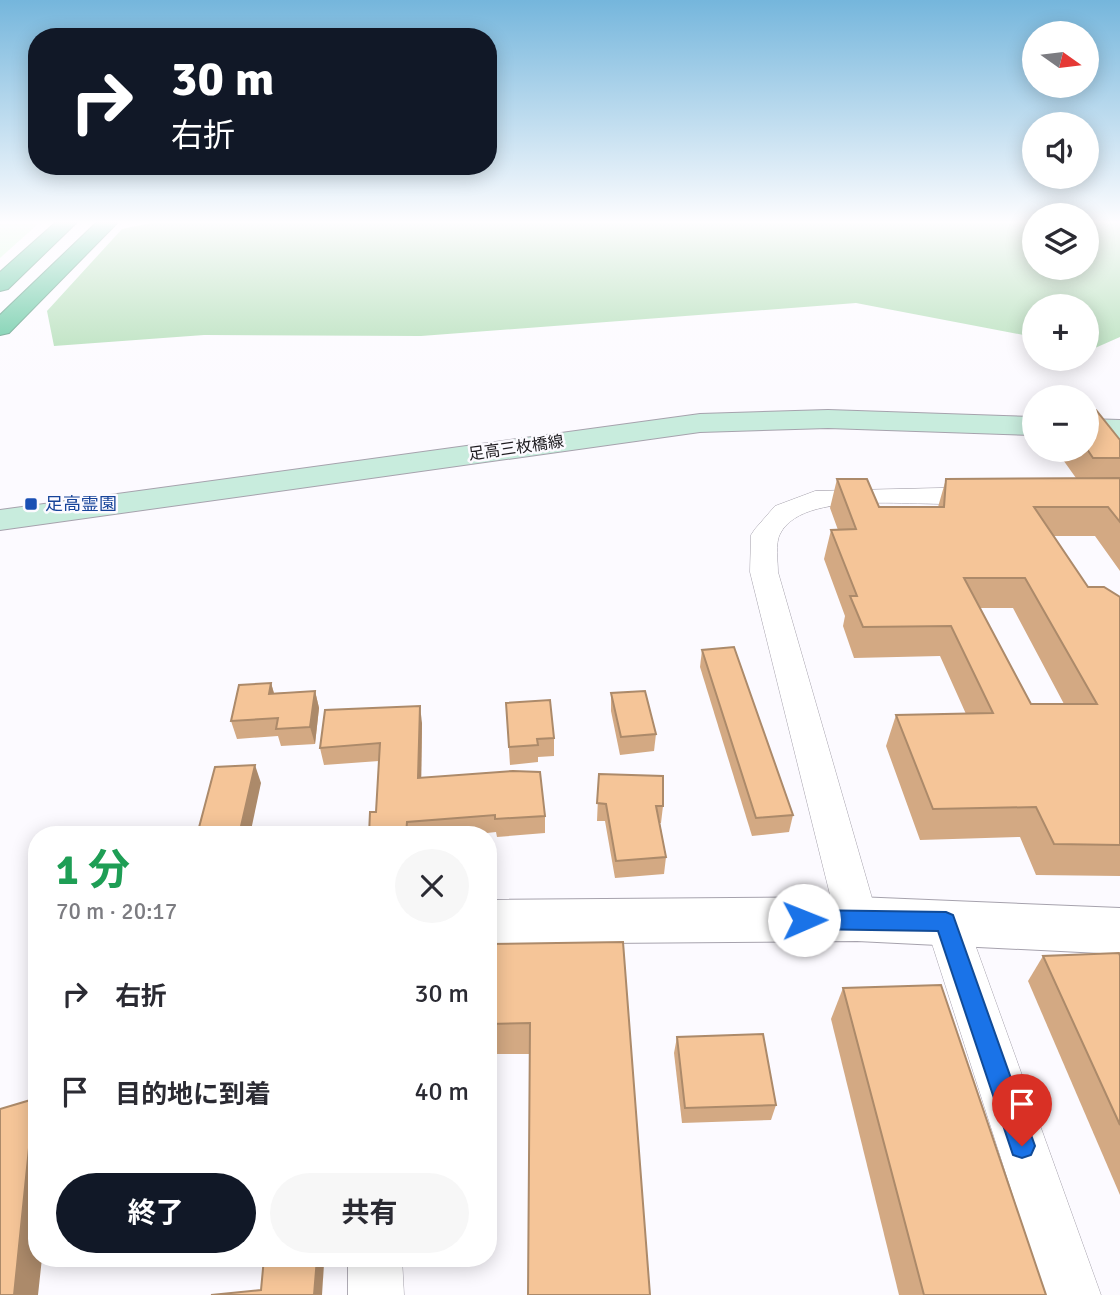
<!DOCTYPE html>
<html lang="ja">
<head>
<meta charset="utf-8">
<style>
	body { margin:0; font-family:Signika,"Noto Sans JP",sans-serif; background:#f7f7f7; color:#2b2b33; height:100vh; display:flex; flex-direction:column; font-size:26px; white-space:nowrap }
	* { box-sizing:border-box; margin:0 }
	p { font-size:23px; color:#7c7c81 }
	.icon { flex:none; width:38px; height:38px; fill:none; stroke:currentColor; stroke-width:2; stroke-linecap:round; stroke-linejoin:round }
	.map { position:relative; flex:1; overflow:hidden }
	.drawer { position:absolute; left:28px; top:826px; width:469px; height:441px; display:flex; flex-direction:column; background:#fff; border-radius:28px; box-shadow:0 4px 18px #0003 }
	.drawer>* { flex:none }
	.hud { position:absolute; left:28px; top:28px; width:469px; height:147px; border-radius:28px; box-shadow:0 4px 18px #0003; background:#111827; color:#fff; overflow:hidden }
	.needle { width:46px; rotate:104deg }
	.fabs { position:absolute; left:1022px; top:21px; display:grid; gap:14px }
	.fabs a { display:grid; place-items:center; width:77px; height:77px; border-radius:50%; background:#fff; box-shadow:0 4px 18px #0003; font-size:35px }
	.pin { position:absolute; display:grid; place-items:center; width:60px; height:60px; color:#fff; margin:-72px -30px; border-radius:50% 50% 50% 0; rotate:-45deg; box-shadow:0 0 7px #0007 }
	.pin .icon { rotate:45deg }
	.me { position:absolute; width:77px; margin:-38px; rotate:89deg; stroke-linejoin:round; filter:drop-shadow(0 0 5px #0008) }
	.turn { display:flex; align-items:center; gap:24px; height:147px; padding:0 28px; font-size:32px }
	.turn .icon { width:91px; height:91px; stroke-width:2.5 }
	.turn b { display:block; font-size:49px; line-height:60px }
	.round { display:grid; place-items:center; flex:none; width:74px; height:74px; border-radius:37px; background:#f7f7f7 }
	.overview { display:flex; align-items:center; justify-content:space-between; height:119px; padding:0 28px }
	h1 { font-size:42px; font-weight:700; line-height:52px; color:#1e9e55 }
	.cta { display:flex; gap:14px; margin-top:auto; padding:14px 28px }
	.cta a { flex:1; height:80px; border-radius:42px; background:#111827; color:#fff; font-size:28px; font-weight:700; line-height:80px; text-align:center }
	.cta a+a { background:#f7f7f7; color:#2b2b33 }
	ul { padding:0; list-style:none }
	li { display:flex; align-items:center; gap:21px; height:98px; padding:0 28px }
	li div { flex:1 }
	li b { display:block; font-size:26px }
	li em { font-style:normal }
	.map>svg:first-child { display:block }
</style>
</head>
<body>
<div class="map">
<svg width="1120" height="1295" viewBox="0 0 1120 1295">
	<rect width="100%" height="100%" fill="#fcfaff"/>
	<!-- green -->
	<polygon fill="#cffbd3" points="0,223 39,223 0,258"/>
	<!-- forest -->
	<polygon fill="#a7daad" points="151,223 1034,223 1034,268 1087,268 1087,223 1120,223 1120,337 1095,348 1087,347 1087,306 1034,306 1034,337 856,303 421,336 204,335 54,346 47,311 122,229"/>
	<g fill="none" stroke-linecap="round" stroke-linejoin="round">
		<defs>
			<g id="minor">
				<path d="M 983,487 L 992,489 L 996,495 L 992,501 C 942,513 806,483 780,534 C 775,543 778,562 778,572 L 878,919 L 872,932 L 857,937 L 842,932 L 836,919 L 750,572 L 751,535 L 755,529 L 775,506 L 815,491 Z"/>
				<polygon points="946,904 961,909 967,922 1101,1295 1045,1295 925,922 931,909"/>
				<polygon points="348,1258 402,1258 404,1295 348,1295"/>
			</g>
			<polygon id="tertiary" points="857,897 1120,908 1120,954 857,941 488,944 488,900"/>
			<g id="secondary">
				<polygon points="828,410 1034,417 1034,435 828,428 700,432 0,530 0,510 700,414"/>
				<polygon points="1087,419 1120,420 1120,438 1087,437"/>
			</g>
			<g id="motorway">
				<polygon points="55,223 76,223 8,289 0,291 0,272"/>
				<polygon points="96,223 117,223 9,333 0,335 0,315"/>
			</g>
		</defs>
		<!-- minor casing -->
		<use href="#minor" stroke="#a6a2ad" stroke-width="1"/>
		<!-- tertiary casing -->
		<use href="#tertiary" stroke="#a6a2ad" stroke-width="2"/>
		<!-- secondary casing -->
		<use href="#secondary" stroke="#a6a2ad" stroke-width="2"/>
		<!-- motorway casing -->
		<use href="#motorway" stroke="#388568" stroke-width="2"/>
		<!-- minor -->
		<use href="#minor" fill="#fff" fill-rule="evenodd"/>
		<!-- tertiary -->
		<use href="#tertiary" fill="#fff" fill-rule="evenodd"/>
		<!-- secondary -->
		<use href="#secondary" fill="#c8ecdd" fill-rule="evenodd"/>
		<!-- motorway -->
		<use href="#motorway" fill="#46be8f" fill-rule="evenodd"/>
	</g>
	<!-- wall -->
	<g fill="#d3a983" fill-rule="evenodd">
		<path d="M 1120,440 L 1120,571 L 1095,536 L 1053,536 L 1088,587 L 1120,597 L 1120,876 L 1036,875 L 1020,837 L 920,840 L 886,746 L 896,715 L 966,714 L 940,656 L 854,658 L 843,626 L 845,616 L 824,559 L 831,530 L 838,530 L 830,508 L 837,479 L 879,507 L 938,507 L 946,479 L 1076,478 L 1056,450 L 1087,450 ZM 980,608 L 1013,608 L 1064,704 L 1031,704 Z"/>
		<polygon points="702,650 793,815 789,832 752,836 700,667"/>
		<polygon points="271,683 274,693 315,691 319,708 315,744 281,746 278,736 237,739 231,721"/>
		<polygon points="611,693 656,734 654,751 620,755 611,711"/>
		<polygon points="506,703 554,738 554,756 538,757 538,762 510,765"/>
		<polygon points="422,723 421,778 545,816 545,833 497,837 496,832 469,835 369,835 376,812 379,761 324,765 320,748"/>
		<polygon points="599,774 663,806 661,823 660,823 666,857 664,874 615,878 605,821 597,821"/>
		<polygon points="623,942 529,1054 488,1054 488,944"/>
		<polygon points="1043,956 1120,956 1120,1195 1028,981"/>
		<polygon points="843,988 1046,1295 899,1295 831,1019"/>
		<polygon points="677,1037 776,1105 771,1120 682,1123 674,1053"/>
	</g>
	<!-- shaded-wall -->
	<g fill="#ac8a6a">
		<polygon points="271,683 276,701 269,694"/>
		<polygon points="315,691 319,708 315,744 310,727"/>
		<polygon points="420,706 422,723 421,796 418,778"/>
		<polygon points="255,765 261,783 250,835 239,835"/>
		<polygon points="34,1099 37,1102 37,1258 42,1258 38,1295 14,1295"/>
		<polygon points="317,1258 321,1258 324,1264 322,1295 314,1295"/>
	</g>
	<!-- building -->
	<g fill="#f5c598" stroke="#ac8a6a" stroke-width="2" fill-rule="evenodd">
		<polygon points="1087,410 1096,410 1120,440 1120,458 1093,458 1087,449"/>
		<path d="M 1120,478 L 1120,522 L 1108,507 L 1034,507 L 1088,587 L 1104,587 L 1120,597 L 1120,845 L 1054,844 L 1036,807 L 933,809 L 896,715 L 993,713 L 951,626 L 863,627 L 850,596 L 857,596 L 831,530 L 856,529 L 837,479 L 867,479 L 879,507 L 944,507 L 946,479 ZM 964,578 L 1025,578 L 1097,704 L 1031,704 Z"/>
		<polygon points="734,647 793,815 756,818 702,650"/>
		<polygon points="271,683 269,694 315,691 310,727 276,729 278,718 231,721 239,685"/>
		<polygon points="645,691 656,734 621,737 611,693"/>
		<polygon points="550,700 554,738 537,739 538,745 509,747 506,703"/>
		<polygon points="420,706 418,778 513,771 540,772 545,816 495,819 495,815 407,822 406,835 369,835 370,812 376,812 380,743 320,748 325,710"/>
		<polygon points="255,765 239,835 197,835 215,767"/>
		<polygon points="599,774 663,776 663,806 656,806 666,857 616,861 606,804 597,803"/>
		<polygon points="623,942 650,1295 528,1295 530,1023 488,1024 488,944"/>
		<polygon points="1119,953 1120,956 1120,1125 1043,956"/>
		<polygon points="941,985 1046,1295 924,1295 843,988"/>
		<polygon points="763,1034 776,1105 685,1108 677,1037"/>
		<polygon points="34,1099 14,1295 0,1295 0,1109"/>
		<polygon points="264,1258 317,1258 314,1295 211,1295 261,1290"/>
	</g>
	<!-- sky -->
	<linearGradient id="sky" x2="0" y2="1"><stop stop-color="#75b6dc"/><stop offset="0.55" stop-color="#fefdff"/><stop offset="1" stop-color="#fefdff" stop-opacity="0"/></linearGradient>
	<rect width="1120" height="404" fill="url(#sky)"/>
	<!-- route -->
	<polygon fill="#1a73e8" stroke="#114b97" stroke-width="2" points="804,910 946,912 953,915 1035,1146 1031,1155 1022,1158 1013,1155 938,931 804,929 797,926 794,920 797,913"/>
	<!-- markers -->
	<rect fill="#1a4fb4" stroke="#fcfaff" stroke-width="2.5" x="24" y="497" width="14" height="14" rx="3.5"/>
	<g text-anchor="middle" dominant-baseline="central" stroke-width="5" stroke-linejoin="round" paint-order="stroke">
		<!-- far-street labels -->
		<g font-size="16" fill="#1e1c20" stroke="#fcfaff">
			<text transform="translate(516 448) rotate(-8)">足高三枚橋線</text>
		</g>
		<!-- transit labels -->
		<g font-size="18" fill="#164399" stroke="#fcfaff" text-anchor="start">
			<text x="45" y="504">足高霊園</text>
		</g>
	</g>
</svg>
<div class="fabs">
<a><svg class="needle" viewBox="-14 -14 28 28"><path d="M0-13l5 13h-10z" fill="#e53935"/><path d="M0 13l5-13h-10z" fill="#7c7c81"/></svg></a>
<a><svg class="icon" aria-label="sound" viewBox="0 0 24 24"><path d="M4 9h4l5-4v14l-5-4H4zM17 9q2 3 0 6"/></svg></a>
<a><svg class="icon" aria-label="layers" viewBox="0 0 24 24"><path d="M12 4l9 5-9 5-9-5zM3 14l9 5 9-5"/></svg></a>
<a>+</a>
<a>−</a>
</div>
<div class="pin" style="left:1022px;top:1146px;background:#d93025"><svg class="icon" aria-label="arrive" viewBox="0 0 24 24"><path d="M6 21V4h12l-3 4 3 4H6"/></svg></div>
<svg class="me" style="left:804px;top:920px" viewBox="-20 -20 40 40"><circle r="19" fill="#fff"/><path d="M0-13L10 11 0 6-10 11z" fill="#1a73e8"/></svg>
<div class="hud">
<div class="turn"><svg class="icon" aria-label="right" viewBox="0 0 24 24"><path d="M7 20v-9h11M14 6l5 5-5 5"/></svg><div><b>30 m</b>右折</div></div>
</div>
<section class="drawer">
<div class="overview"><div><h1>1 分</h1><p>70 m · 20:17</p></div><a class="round"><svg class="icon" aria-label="close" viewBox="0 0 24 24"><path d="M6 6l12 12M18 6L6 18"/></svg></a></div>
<ul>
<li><svg class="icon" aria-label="right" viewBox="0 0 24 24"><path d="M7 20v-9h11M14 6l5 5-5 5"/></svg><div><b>右折</b></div><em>30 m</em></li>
<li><svg class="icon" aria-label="arrive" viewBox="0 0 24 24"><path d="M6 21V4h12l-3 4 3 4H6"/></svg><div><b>目的地に到着</b></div><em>40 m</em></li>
</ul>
<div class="cta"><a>終了</a><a>共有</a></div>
</section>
</div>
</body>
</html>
